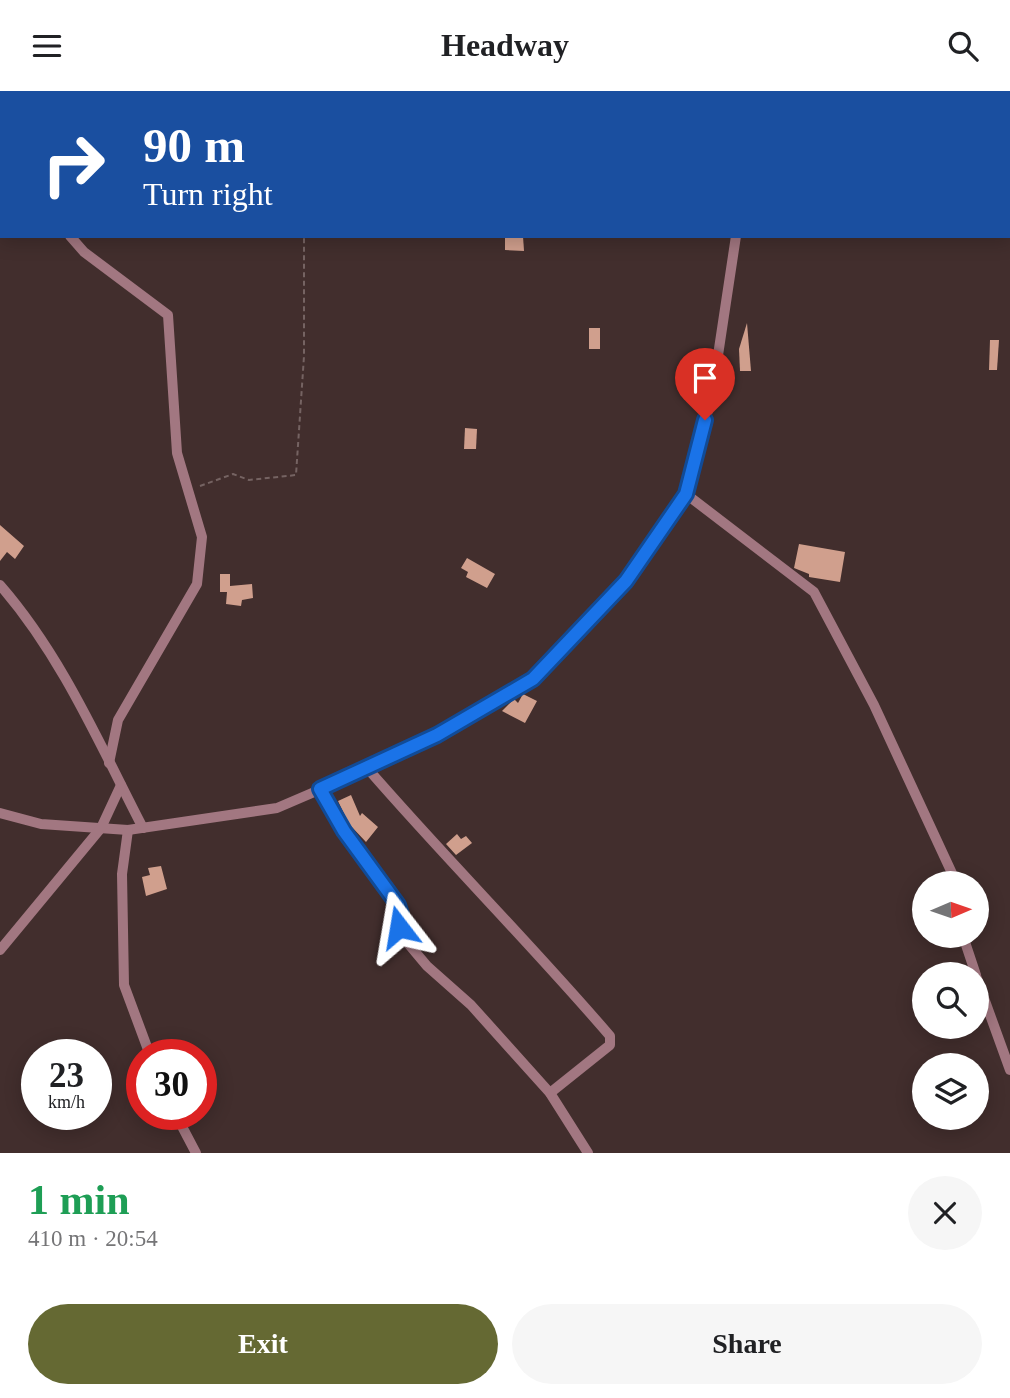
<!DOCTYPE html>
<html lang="en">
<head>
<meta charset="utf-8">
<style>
	body { margin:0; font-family:Georgia,serif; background:#f6f6f6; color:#202124; height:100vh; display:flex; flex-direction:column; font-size:26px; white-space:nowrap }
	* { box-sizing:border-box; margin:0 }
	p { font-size:23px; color:#757577 }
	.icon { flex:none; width:38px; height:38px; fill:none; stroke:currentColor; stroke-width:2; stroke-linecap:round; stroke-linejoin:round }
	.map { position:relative; height:1062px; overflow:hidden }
	.panel { display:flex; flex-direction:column; background:#fff; flex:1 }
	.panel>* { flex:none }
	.guide { position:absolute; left:0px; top:0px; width:1012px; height:147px; box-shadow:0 4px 18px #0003; background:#1a4fa0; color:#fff; overflow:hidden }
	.needle { width:46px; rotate:88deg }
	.buttons { position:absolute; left:912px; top:780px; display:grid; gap:14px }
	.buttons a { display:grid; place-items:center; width:77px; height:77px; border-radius:50%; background:#fff; box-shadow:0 4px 18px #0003; font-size:35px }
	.speed { position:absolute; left:21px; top:948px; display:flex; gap:14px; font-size:35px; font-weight:700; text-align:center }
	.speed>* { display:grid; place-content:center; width:91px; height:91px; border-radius:50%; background:#fff; box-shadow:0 4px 18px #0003; line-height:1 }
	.speed small { font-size:18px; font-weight:400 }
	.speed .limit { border:10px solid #d22; background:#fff; color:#111 }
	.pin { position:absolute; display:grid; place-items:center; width:60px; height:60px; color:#fff; margin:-72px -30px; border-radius:50% 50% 50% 0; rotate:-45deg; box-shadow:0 0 7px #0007 }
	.pin .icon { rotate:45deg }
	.me { position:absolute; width:77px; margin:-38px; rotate:346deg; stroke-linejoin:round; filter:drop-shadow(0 0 5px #0008) }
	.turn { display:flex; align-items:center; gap:24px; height:147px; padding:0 28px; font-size:32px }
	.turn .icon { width:91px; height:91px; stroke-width:2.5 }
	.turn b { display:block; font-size:49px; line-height:60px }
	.round { display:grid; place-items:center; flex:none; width:74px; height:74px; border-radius:37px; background:#f6f6f6 }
	.headline { display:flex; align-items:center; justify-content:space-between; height:119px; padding:0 28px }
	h1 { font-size:42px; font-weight:700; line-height:52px; color:#1e9e55 }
	.primary-button { display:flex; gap:14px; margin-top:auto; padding:14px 28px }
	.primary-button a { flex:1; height:80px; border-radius:42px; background:#656933; color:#fff; font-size:28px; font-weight:700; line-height:80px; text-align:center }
	.primary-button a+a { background:#f6f6f6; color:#202124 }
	header { display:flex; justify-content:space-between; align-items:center; height:91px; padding:0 28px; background:#fff; font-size:32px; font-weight:700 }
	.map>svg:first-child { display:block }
</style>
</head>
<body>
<header><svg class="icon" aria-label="menu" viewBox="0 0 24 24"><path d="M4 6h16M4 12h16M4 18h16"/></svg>Headway<svg class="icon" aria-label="search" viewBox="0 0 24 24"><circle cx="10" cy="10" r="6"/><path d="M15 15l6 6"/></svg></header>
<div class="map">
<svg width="1010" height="1062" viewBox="0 0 1010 1062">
	<rect width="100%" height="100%" fill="#422e2d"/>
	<!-- building -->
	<g fill="#d09f8d">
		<polygon points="505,145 523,145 524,160 505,159"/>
		<polygon points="747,232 751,280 740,280 739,258"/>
		<rect x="589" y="237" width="11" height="21"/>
		<polygon points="990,249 999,249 997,279 989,279"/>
		<polygon points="465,337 477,338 476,358 464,358"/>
		<polygon points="0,434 24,455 15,468 7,461 0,470"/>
		<polygon points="799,453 845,461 840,491 809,486 809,483 794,477"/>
		<polygon points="467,467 495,483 487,497 466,486 468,481 461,477"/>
		<polygon points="220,483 230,483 230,495 252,493 253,507 242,509 241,515 226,513 227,501 220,501"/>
		<polygon points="523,603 537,610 525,632 502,620 514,608 518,612"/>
		<polygon points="351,704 360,725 362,722 378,736 366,751 349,733 338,710"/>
		<polygon points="457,743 461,748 466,745 472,752 456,764 446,753"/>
		<polygon points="161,775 167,798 146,805 142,786 150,784 148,777"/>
	</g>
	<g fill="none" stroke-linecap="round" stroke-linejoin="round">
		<!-- path -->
		<g stroke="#756362" stroke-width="2" stroke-dasharray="5 3.5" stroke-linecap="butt">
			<polyline points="288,2 288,0"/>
			<polyline points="200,395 233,383 249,389 296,384 304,265 304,145"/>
		</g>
		<!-- street -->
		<g stroke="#a27781" stroke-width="10">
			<polyline points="752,0 752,2"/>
			<polyline points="0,39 2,42"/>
			<polyline points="70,145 84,161 168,224 177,362 202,446 197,493 118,629 109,672"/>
			<polyline points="686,403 814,501 874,614 957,793"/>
			<path d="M 0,494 C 62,565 100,654 143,737"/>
			<path d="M 368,678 C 447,769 532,854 610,945 L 610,954 L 550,1002"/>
			<polyline points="320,698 344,740 398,814 401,823 399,836 401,844 427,875 471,914 550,1002 588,1062"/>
			<polyline points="0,722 41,733 128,739 277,717 368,678 437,644 533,588 626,490 686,403 712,304 736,145"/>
			<polyline points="128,739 122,783 124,894 150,964"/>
			<polyline points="963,845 976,884"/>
			<polyline points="0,859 101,737 121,694"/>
			<polyline points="976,885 1010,979"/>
			<polyline points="176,1024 196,1062"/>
		</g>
	</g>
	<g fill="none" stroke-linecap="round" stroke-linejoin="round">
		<defs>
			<polyline id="route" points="399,836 401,823 398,814 344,740 320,698 437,644 533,588 626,490 686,403 705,329"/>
		</defs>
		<!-- route casing -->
		<use href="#route" stroke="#114b97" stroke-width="18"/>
		<!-- route -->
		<use href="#route" stroke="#1a73e8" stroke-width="12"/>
	</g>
</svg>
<div class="buttons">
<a><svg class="needle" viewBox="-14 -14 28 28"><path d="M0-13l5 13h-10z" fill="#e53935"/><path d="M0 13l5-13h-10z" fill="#757577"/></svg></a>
<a><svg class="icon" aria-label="search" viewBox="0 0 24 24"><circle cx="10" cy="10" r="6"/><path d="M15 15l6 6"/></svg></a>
<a><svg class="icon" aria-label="layers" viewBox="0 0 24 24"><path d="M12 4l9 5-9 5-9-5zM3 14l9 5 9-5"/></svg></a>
</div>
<div class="speed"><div>23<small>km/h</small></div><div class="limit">30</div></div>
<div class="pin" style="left:705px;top:329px;background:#d93025"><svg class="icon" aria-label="arrive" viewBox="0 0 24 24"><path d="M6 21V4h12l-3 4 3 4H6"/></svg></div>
<svg class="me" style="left:399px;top:836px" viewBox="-20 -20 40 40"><path d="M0-17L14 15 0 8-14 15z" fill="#1a73e8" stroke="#fff" stroke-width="4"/></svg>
<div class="guide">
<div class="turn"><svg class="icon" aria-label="right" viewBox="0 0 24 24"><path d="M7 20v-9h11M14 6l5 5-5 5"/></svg><div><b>90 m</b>Turn right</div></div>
</div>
</div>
<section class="panel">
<div class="headline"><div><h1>1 min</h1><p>410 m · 20:54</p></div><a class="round"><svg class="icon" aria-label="close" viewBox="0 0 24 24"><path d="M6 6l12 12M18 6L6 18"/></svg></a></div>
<div class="primary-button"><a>Exit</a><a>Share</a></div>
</section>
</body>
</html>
